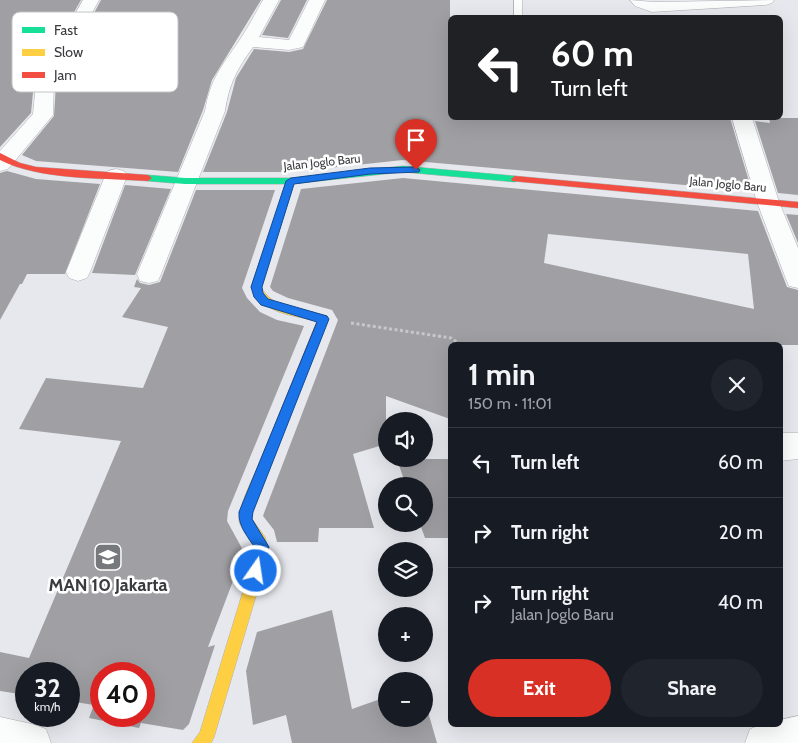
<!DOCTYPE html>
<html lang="en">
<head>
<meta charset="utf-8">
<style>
	body { margin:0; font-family:Cabin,sans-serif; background:#20242c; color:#f1f3f6; height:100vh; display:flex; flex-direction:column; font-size:19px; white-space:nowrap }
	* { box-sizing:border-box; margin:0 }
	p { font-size:16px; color:#9ea1a6 }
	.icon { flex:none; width:28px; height:28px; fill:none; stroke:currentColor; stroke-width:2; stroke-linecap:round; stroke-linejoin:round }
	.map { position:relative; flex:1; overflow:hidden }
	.drawer { position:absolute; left:448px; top:342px; width:335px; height:385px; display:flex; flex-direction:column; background:#171b24; border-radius:8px; box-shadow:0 5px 20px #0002 }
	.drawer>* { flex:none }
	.top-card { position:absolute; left:448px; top:15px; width:335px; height:105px; border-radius:8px; box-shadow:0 5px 20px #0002; background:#202124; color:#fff; overflow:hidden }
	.controls { position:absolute; left:378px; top:412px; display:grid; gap:10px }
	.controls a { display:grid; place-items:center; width:55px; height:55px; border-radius:50%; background:#171b24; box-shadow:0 5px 20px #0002; font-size:25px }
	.speed { position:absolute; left:15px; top:662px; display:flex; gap:10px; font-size:25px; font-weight:700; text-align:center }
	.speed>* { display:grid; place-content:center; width:65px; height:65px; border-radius:50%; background:#171b24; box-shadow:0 5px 20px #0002; line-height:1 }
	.speed small { font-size:12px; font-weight:400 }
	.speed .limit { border:8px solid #d22; background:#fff; color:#111 }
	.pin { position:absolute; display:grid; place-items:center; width:42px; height:42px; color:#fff; margin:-51px -21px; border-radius:50% 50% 50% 0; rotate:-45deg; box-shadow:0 0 5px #0007 }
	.pin .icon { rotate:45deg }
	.me { position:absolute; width:55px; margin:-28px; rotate:13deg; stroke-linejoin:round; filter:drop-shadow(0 0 4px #0008) }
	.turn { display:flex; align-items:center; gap:18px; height:105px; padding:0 20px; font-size:22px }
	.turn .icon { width:65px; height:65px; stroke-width:2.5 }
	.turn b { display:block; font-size:35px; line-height:42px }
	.round { display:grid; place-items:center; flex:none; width:52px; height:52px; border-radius:26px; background:#20242c }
	.summary { display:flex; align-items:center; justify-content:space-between; height:85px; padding:0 20px }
	h1 { font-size:30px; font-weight:700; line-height:38px }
	.action { display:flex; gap:10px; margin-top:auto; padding:10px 20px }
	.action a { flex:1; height:58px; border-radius:30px; background:#d93025; color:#fff; font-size:20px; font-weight:700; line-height:58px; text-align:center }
	.action a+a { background:#20242c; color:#f1f3f6 }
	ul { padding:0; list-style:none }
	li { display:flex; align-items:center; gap:15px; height:70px; padding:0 20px; border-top:1px solid #363941 }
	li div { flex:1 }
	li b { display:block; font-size:19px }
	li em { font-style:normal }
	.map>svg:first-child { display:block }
	.building { fill:#a0a0a4; fill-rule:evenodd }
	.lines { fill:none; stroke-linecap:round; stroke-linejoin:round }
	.lane-casing { stroke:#b0b1b5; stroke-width:1 }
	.street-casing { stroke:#b0b1b5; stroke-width:1 }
	.fast-casing { stroke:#b0b1b5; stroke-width:1 }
	.slow-casing { stroke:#b0b1b5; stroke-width:1 }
	.jam-casing { stroke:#b0b1b5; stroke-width:1 }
	.path { stroke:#c7c8ca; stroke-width:3; stroke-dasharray:3 2.5; stroke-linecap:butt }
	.lane { fill:#fbfcfc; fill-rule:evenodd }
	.street { fill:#fbfcfc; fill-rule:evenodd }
	.fast { fill:#16e098; fill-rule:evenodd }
	.slow { fill:#ffcf43; fill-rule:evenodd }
	.jam { fill:#f24e42; fill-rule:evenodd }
	.route { fill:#1a73e8; stroke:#114b97 }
	.labels { text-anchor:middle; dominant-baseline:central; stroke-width:5; stroke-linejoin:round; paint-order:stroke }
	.far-street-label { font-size:12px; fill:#3a3b3e; stroke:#fff }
	.near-poi-label { font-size:18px; font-weight:bold; fill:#3a3b3e; stroke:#fff }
	.key { fill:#fff; stroke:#c4c4c5; stroke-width:1 }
	.key-label { font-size:14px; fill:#3a3b3e }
</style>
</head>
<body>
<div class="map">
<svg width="798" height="743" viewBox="0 0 798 743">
	<rect width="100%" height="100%" fill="#e7e8ed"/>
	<g class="building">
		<polygon points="0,0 81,0 34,82 31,113 0,147"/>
		<polygon points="101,0 261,0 212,80 203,110 178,172 36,161 22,155 54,116 56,84"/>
		<polygon points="281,0 307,0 288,38 262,35"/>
		<polygon points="327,0 450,0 450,118 730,118 752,191 403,160 291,172 203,172 227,112 236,78 254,49 289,52 303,49"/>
		<polygon points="769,118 798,118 798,195 778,193 755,121 770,123"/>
		<polygon points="7,171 36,179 100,184 65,274 27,274 22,284 20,284 0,320 0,173"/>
		<path d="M403 178 758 211 787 287 798 290V345H450V419L386 396V444L353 454 374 528H319L318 542H277L274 530 263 516 264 513 338 320 332 310 288 298 273 291 270 287 301 189ZM548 234 748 254 754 309 544 263Z"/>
		<polygon points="125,185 171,189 135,275 92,273"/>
		<path d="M196 190H275L242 288 247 298 260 312 277 320 304 326 228 511 227 521 244 552 208 647 215 645 189 724 183 730 141 723 139 728 89 718 94 705 69 701V674H26V695L0 691V652L29 658 121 441 19 429 46 378 143 388 168 327 122 317 141 288 134 287 137 279 140 283 149 285 160 282ZM101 674H144V716H101Z"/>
		<polygon points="786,214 798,215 798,243"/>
		<polygon points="397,459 450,459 450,538 425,538 420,524 424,524 424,486 406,486"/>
		<polygon points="332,610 352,709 386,697 386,719 424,719 424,698 437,743 292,743 286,715 253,725 246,671 257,632"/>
	</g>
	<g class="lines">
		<g class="lane-casing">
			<rect id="lane" x="514" y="0" width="8" height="18"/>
		</g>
		<g class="street-casing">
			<g id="street">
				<polygon points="83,0 99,0 54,83 53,115 8,169 0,171 0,151 33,114 36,83"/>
				<path d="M263 0H279L259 37 289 40 309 0H325L303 47 289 50 253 47C237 69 229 84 225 111L161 274 158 281 149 283 140 281 137 274 205 111C211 77 221 68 239 41 248 28 255 14 263 0Z"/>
				<polygon points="630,0 654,2 774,0 772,3 766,5 652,12 635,6"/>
				<polygon points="732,118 752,118 779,202 798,248 798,288 789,286 786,279 757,202"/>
				<polygon points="116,169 124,171 127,176 90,272 87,278 78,281 69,278 66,272 105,176 108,171"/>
				<polygon points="780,433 798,433 798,459 780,461"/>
				<polygon points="798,716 798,743 745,743 750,729 761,725 780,725 780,720"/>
				<polygon points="0,717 32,724 46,729 51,743 0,743"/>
			</g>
		</g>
		<g class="fast-casing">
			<polygon id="fast" points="403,166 515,176 519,179 515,182 403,172 291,184 185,184 148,181 144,178 148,175 185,178 291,178"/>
		</g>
		<g class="slow-casing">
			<g id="slow">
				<path d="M291 178 295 181 261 287C272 308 296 307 316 313L317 316 316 319 312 320C286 314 264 313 251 287L287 181Z"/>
				<path d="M262 465 266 467 268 471 252 512V519L265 537 269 552 214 737 211 743H192L200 732 255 552C253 541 245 534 240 524 235 514 251 482 256 471L258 467Z"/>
			</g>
		</g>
		<g class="jam-casing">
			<g id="jam">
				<path d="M0 153 20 163 36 167 148 175 152 178 148 181C104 178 39 180 0 160Z"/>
				<polygon points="515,176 798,202 798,208 512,181 511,179"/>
				<polygon points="312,312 327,316 328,319 268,471 266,475 262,477 258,475 256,471 317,321 308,319 307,316"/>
			</g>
		</g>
		<polyline class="path" points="351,323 451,338 457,342 457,345"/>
		<use href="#lane" class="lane"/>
		<use href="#street" class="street"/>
		<use href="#fast" class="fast"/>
		<use href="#slow" class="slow"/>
		<use href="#jam" class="jam"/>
	</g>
	<path class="route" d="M416 167 420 170 419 172 370 174 294 184 262 287 263 293 268 299 327 316 329 319 253 512 252 519 269 547 261 576 256 578 251 576 249 571 255 548C248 537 238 526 239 512L317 322 261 305 254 297 251 287 286 181 291 178 370 168Z"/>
	<defs>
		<g id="school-square" transform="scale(1.4375)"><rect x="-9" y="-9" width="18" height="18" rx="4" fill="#77787b" stroke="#fff"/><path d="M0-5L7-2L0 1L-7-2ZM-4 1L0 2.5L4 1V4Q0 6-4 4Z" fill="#fff"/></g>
	</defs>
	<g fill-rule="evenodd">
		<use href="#school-square" x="108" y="557"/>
	</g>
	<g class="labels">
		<g class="far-street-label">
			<text transform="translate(322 162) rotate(-6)">Jalan Joglo Baru</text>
			<text transform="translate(728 184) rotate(5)">Jalan Joglo Baru</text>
		</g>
		<g class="near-poi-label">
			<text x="108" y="585">MAN 10 Jakarta</text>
		</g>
	</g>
	<rect x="12" y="12" width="166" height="80" rx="8" class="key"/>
	<rect x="22" y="27" width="23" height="6" fill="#16e098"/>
	<rect x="22" y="49" width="23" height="7" fill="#ffcf43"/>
	<rect x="22" y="72" width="23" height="6" fill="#f24e42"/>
	<g class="key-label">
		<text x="54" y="35">Fast</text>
		<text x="54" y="57">Slow</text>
		<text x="54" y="80">Jam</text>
	</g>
</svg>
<div class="controls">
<a><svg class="icon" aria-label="sound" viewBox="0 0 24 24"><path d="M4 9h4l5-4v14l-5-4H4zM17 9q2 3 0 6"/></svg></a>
<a><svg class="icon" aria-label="search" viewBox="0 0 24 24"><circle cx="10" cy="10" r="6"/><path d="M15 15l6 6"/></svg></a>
<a><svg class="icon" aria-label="layers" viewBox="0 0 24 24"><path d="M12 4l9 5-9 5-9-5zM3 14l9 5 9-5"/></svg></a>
<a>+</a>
<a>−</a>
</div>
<div class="speed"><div>32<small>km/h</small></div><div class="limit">40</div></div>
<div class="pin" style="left:416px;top:170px;background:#d93025"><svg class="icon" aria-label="arrive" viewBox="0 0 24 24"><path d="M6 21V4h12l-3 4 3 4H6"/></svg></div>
<svg class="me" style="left:256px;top:571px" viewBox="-20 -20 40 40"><circle r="17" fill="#1a73e8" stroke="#fff" stroke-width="3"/><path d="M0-11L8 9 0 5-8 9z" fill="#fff"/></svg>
<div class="top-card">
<div class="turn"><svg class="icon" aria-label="left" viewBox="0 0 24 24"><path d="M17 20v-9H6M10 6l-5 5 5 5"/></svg><div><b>60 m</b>Turn left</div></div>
</div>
<section class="drawer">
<div class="summary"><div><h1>1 min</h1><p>150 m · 11:01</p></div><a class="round"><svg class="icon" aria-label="close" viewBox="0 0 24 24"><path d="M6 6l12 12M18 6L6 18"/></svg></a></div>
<ul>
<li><svg class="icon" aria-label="left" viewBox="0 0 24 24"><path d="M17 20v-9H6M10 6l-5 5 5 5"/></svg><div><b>Turn left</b></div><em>60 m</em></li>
<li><svg class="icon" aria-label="right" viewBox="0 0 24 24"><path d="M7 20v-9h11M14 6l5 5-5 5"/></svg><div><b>Turn right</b></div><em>20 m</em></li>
<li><svg class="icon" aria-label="right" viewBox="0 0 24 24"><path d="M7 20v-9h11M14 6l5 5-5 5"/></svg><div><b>Turn right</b><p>Jalan Joglo Baru</p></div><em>40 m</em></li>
</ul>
<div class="action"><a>Exit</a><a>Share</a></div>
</section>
</div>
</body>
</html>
